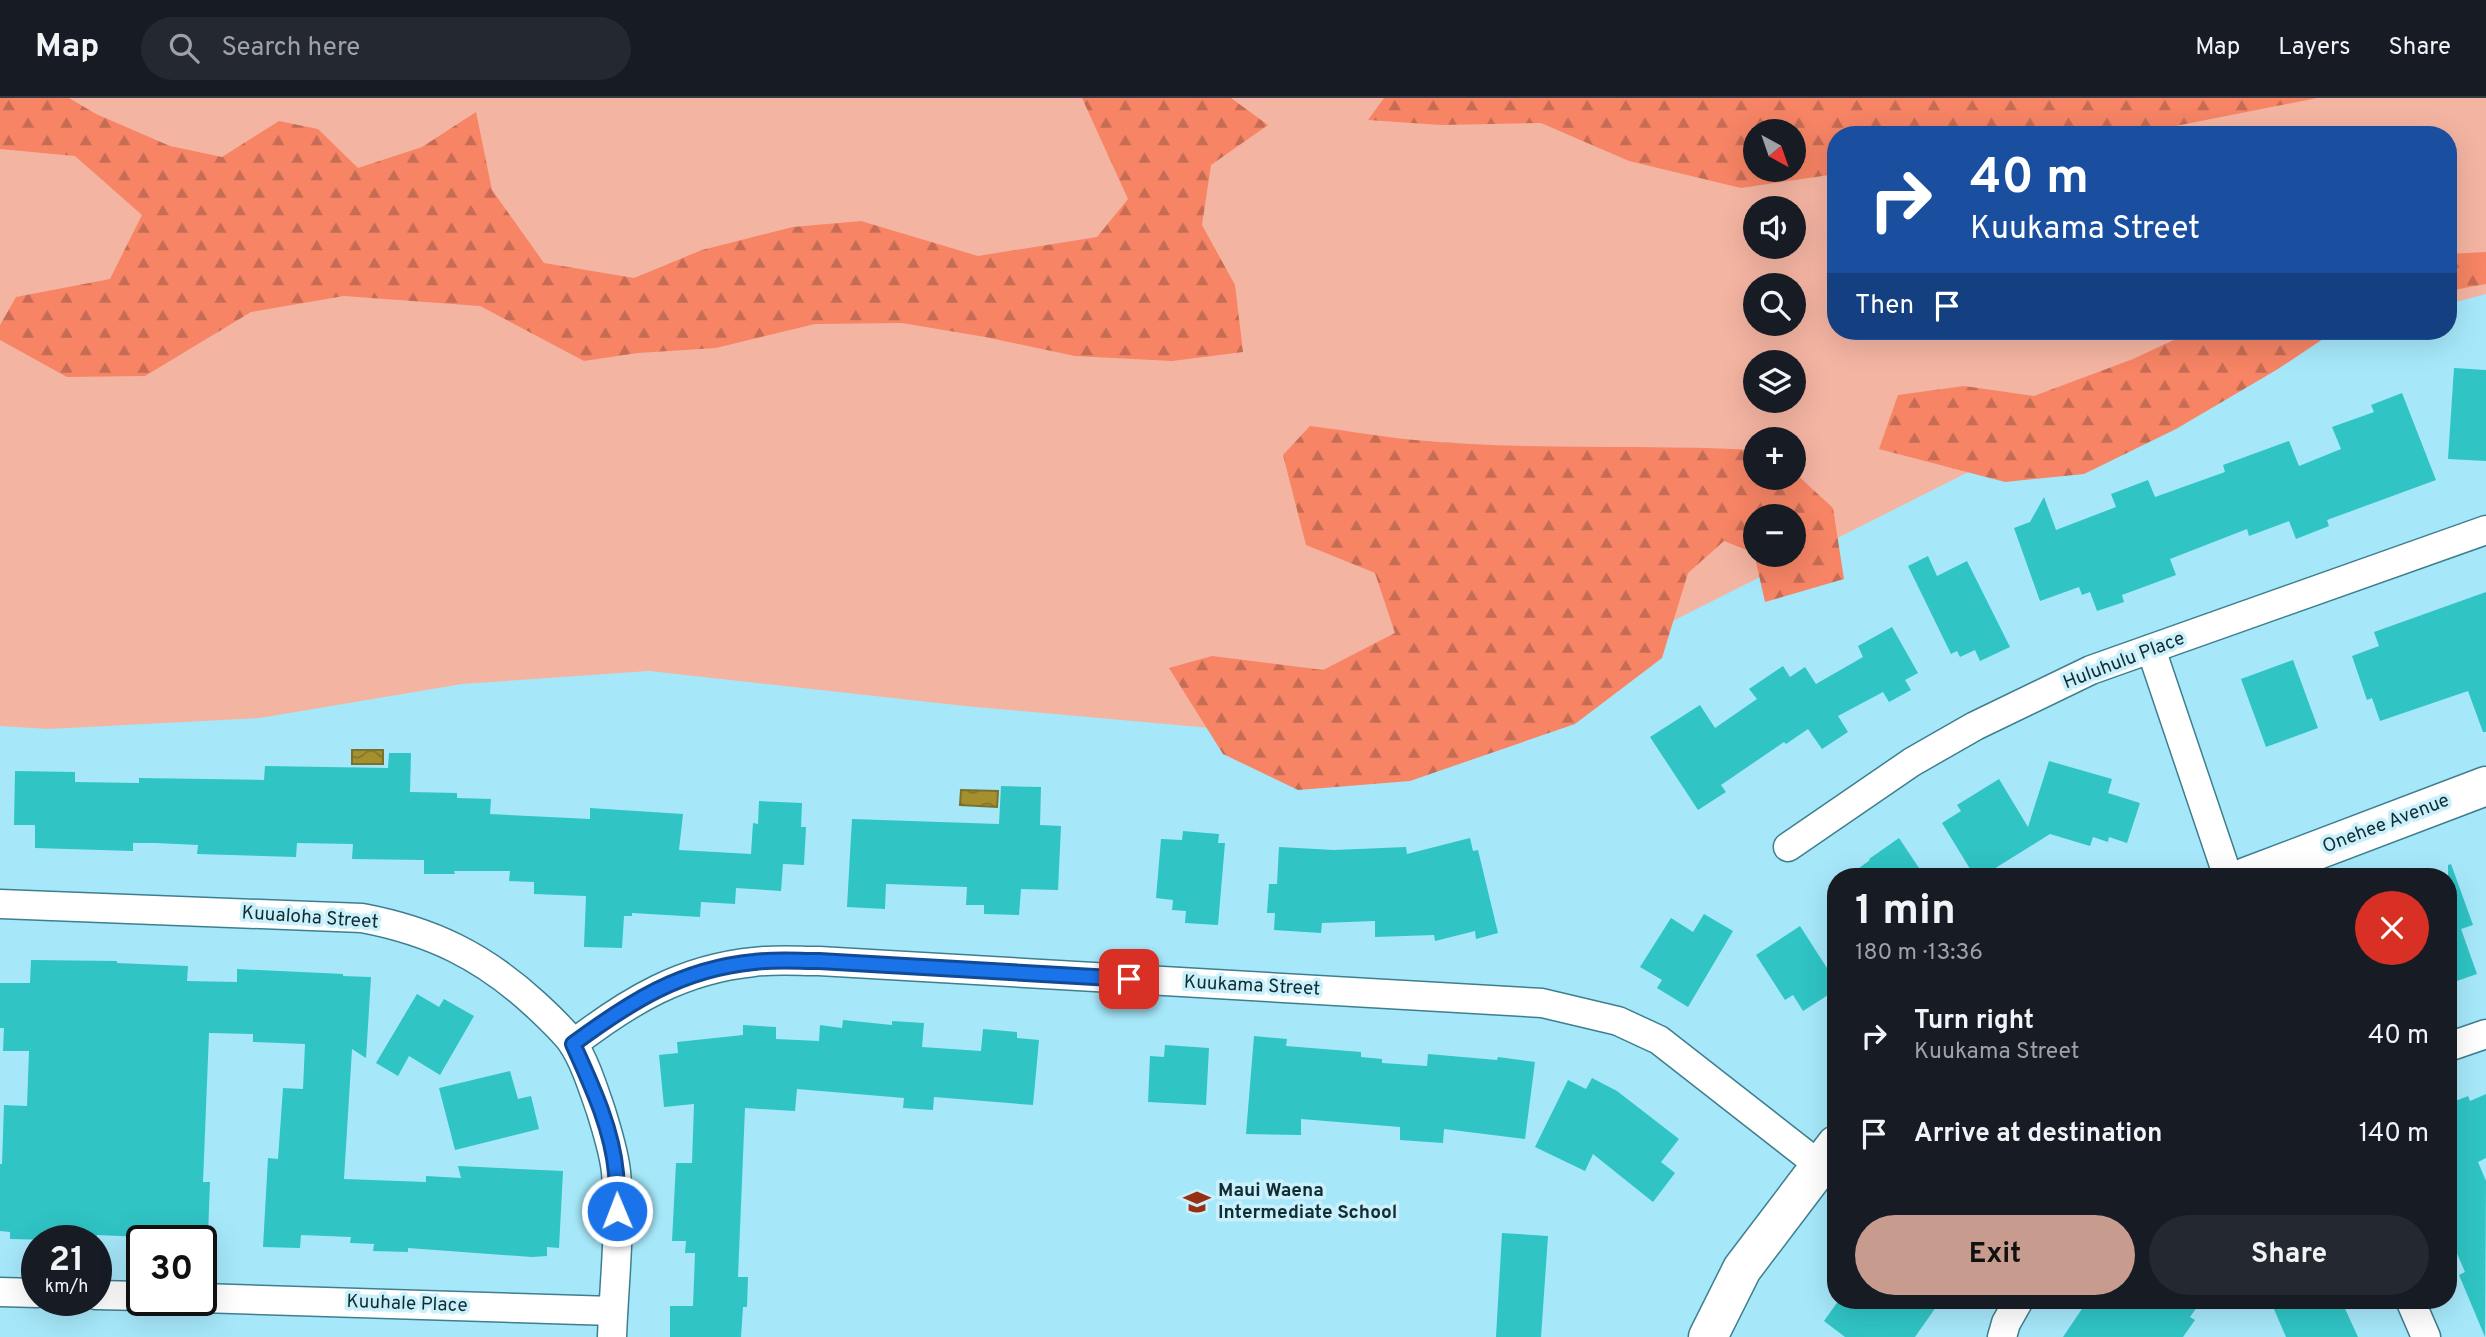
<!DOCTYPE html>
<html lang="en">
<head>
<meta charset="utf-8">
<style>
	body { margin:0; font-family:Overpass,sans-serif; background:#242831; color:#f1f3f6; height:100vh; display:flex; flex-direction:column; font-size:26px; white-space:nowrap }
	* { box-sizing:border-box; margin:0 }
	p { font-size:23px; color:#9ea1a6 }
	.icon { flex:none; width:38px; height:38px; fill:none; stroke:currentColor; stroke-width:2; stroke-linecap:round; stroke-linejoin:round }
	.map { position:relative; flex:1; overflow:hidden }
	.sheet { position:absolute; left:1827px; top:770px; width:630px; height:441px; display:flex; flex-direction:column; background:#171b24; border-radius:28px; box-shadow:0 7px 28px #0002 }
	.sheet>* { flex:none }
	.banner { position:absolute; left:1827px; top:28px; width:630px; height:214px; border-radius:28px; box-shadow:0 7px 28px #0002; background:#1a4fa0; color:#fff; overflow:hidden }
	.needle { width:46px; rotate:140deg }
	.controls { position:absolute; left:1743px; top:21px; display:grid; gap:14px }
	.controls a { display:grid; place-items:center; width:63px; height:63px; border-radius:50%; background:#171b24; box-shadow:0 7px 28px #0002; font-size:35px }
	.speed { position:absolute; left:21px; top:1127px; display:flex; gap:14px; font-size:35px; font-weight:700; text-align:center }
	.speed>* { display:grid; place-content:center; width:91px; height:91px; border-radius:50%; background:#171b24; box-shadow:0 7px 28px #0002; line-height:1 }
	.speed small { font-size:18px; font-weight:400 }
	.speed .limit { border:4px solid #111; border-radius:10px; background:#fff; color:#111 }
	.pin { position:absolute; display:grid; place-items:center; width:60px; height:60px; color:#fff; margin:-30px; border-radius:14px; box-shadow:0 4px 10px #0006 }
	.me { position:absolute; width:77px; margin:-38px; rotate:359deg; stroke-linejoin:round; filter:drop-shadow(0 0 5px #0008) }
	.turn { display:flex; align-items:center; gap:24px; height:147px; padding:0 28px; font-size:32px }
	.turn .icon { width:91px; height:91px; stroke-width:2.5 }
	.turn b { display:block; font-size:49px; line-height:60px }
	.then { display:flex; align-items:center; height:66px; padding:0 28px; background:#0003; gap:14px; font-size:26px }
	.round { display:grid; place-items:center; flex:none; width:74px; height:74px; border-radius:37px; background:#242831 }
	.head { display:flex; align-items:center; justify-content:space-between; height:119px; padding:0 28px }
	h1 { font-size:42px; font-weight:700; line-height:52px }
	.primary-button { display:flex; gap:14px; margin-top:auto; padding:14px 28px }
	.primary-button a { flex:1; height:80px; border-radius:42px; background:#c89b8f; color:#111; font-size:28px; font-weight:700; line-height:80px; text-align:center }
	.primary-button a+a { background:#242831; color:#f1f3f6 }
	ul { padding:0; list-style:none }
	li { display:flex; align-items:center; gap:21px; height:98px; padding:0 28px }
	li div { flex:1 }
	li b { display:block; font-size:26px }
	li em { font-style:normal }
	header { display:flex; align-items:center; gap:42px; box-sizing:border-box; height:98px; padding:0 35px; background:#171b24; border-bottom:2px solid #363941 }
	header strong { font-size:33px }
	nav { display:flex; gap:38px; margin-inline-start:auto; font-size:24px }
	.search { width:490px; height:63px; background:#242831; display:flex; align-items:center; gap:18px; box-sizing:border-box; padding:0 24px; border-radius:38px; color:#9ea1a6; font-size:26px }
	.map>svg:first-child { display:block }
	.green { fill:#f4b4a2; fill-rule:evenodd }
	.forest { fill:url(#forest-firs); fill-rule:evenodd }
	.water { fill:url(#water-waves); stroke:#79722f; stroke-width:2 }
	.building { fill:#30c4c5 }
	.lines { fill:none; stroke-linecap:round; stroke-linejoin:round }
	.street-casing { stroke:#3e7f8f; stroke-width:31 }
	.secondary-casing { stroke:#3e7f8f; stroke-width:41 }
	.street { stroke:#fff; stroke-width:28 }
	.secondary { stroke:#fff; stroke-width:38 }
	.route-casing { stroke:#114b97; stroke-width:18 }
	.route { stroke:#1a73e8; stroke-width:12 }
	.labels { text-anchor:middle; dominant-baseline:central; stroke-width:7; stroke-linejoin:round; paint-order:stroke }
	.street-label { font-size:19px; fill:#112d33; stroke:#caf1fb }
	.poi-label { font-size:19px; font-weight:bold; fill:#112d33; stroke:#caf1fb; text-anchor:start }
</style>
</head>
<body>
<header>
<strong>Map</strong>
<div class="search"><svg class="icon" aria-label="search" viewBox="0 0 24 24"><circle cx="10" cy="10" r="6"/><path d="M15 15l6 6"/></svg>Search here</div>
<nav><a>Map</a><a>Layers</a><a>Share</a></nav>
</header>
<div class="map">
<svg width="2486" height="1239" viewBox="0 0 2486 1239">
	<defs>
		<pattern id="forest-firs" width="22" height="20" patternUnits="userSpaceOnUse" patternTransform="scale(1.75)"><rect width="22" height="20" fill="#f68465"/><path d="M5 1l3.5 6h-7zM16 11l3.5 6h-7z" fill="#c66c54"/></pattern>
		<pattern id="water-waves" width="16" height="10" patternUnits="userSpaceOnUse" patternTransform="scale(1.75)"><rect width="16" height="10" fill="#a6902d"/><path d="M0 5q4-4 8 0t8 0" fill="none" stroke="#867627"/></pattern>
	</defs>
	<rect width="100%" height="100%" fill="#a6e8fa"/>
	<path class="green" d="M0 0H2486V196L2448 206V37H1836V233H2351L2270 255 2028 344 1603 558 1255 634 965 608 649 573 462 586 260 620 49 631 0 628ZM1755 33H1794V72H1755ZM1755 110H1794V149H1755ZM1755 187H1794V226H1755ZM1755 264H1794V303H1755ZM1755 341H1794V380H1755ZM1755 418H1794V457H1755Z"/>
	<g class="forest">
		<polygon points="0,0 69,0 96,16 170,48 222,59 279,23 318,31 358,70 422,49 476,14 492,92 544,165 634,180 702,152 793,129 861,123 978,158 1097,139 1128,101 1082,0 1231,0 1268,27 1211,67 1202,127 1235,187 1243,254 1172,263 1075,258 985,239 902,225 815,226 716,250 638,255 584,263 480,208 344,198 251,214 145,278 67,279 0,242 0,227 16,199 110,181 142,117 75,58 0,51"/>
		<path d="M1384 0H2317L2130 37H1836V76L1741 90 1629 63 1541 25 1441 27 1368 22ZM1755 33H1794V72H1755Z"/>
		<polygon points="2486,154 2486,186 2448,193 2448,156"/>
		<polygon points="2193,233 2335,233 2278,271 2176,331 2084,376 2005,384 1879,351 1898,297 1964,288 2034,298 2133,261"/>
		<path d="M1310 328C1345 332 1380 339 1415 342 1528 353 1642 346 1755 352V380H1794V374L1833 410 1844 481 1765 504 1754 455 1724 443 1688 475 1662 560 1575 626 1410 683 1298 692 1223 656 1169 570 1212 558 1323 572 1395 535 1375 475 1306 447 1283 357ZM1755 418H1794V457H1755Z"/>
	</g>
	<g class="water">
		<rect x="352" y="652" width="31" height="14"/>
		<polygon points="961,692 998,693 997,709 960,707"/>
	</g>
	<g class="building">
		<polygon points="2454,270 2486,272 2486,363 2448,361"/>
		<polygon points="2402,295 2436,382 2327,422 2329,428 2296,441 2289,423 2249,438 2247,431 2170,461 2176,477 2122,497 2124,504 2097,513 2090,494 2082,497 2079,489 2040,503 2014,430 2030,424 2044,399 2056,432 2116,409 2111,396 2148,382 2155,399 2225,374 2223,367 2289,343 2299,368 2341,351 2332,329 2374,314 2371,307"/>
		<polygon points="1928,458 1937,478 1967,463 2010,549 1980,563 1975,552 1960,559 1957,553 1951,556 1908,468"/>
		<polygon points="2486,494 2486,634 2483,634 2468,593 2380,623 2372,600 2367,602 2352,558 2379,548 2374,534"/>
		<polygon points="1892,529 1918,575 1905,582 1911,592 1889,604 1883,594 1838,618 1848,634 1822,651 1808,631 1786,646 1784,644 1721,687 1726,694 1698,712 1650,639 1700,607 1715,630 1757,601 1749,591 1783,568 1790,579 1805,569 1816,586 1863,559 1858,548"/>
		<polygon points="2293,562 2318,630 2266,649 2241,581"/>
		<polygon points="389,655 411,655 410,694 457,695 457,700 491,701 490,716 590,721 590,710 683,716 679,752 751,756 753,725 758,726 759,703 802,705 801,729 806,729 804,767 783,766 781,793 736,790 735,806 701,804 700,819 632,815 632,818 624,818 622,850 584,849 586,798 534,796 534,784 509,783 510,773 454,773 455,776 424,776 424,762 352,761 353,746 297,745 296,759 197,756 198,747 156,745 133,745 133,753 35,750 35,727 14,727 15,673 75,674 75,684 139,685 139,680 264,682 265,668 388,670"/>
		<polygon points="2049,663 2112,681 2108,695 2140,705 2127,745 2109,739 2108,744 2093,739 2090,748 2050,736 1981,779 1975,779 1942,725 1961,713 1957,707 1999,681 2028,729"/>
		<polygon points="1001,688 1041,689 1040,727 1061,728 1058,792 1021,791 1019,817 984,816 984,807 966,807 967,789 886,786 885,811 847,809 852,721 999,726"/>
		<polygon points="1183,733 1219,736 1218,745 1225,745 1218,827 1185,825 1186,813 1172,812 1173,802 1156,800 1161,741 1182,742"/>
		<polygon points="1470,740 1473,753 1478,752 1498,835 1476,841 1475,833 1435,843 1434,837 1375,839 1375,823 1322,825 1321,835 1274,832 1275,815 1267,815 1269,786 1277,786 1279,749 1334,752 1406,749 1407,756"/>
		<polygon points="1899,740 1925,779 1847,779 1870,762 1869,761"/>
		<polygon points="2451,766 2473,827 2461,831 2477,876 2448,886 2448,767"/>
		<polygon points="1704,816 1733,833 1688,909 1657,890 1662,882 1640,869 1671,820 1693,834"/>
		<polygon points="1800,828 1836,884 1836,892 1803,913 1793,897 1785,902 1756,857"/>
		<polygon points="31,862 117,863 117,865 188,868 187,883 237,884 237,871 343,876 343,878 371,879 366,960 352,951 344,1081 426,1084 426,1078 461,1080 458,1068 563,1073 559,1150 547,1149 547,1158 532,1159 408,1150 408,1154 373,1153 374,1146 350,1145 351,1139 301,1137 300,1150 263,1149 268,1060 278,1061 283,990 303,991 305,946 253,944 253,936 209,935 203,1084 210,1084 208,1137 176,1136 176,1143 142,1143 142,1139 97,1137 96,1143 10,1141 10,1134 0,1133 0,1066 2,1066 4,1007 27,1008 29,953 3,953 4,930 0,930 0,885 30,885"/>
		<polygon points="417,896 439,909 444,901 474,918 440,977 409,958 398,978 376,965"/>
		<polygon points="843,922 892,927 892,923 924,925 922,949 981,953 983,931 1017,934 1017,940 1039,942 1033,1007 934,999 933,1012 903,1010 904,1000 797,991 795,1013 745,1010 738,1179 748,1179 747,1209 743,1209 741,1239 670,1239 670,1208 693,1208 695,1155 685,1155 686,1143 672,1143 676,1065 692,1065 694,1006 664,1009 659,957 678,955 677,944 743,937 743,927 776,929 776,941 819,943 820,927 842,930"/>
		<polygon points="1254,938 1287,941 1286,948 1361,954 1361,959 1382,961 1382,965 1427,968 1428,956 1497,962 1498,959 1535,964 1525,1041 1444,1031 1443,1045 1400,1042 1400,1029 1301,1021 1301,1037 1246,1036"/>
		<polygon points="1165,947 1209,950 1206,1007 1148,1004 1150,958 1164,959"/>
		<polygon points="510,973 518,1001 531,998 539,1031 455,1052 439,990"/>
		<polygon points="1592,980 1617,993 1679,1041 1661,1064 1675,1075 1653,1104 1593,1056 1585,1073 1535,1049 1568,982 1586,991"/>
		<polygon points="2486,996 2486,1060 2478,1064 2486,1083 2485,1239 2459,1177 2465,1174 2448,1135 2448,1006 2468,998 2470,1003"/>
		<polygon points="1502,1135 1548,1138 1541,1239 1496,1239"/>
		<polygon points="1839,1202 1941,1202 1915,1239 1845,1239 1824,1223"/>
		<polygon points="2088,1202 2202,1202 2190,1219 2195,1222 2183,1239 2063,1239"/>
		<polygon points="2270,1202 2341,1202 2358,1239 2286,1239"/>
	</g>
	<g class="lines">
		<g class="street-casing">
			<g id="street">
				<polyline points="2151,551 2228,779"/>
				<polyline points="1788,749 1912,664 1975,628 2091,572 2486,432"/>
				<path d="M0 806 362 820C431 833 483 858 535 906 548 918 561 930 572 944 585 964 593 990 601 1013 607 1033 614 1054 616 1074 621 1129 614 1185 612 1239"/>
				<path d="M573 946C629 903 682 871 754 864 775 861 798 863 819 863L1542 905 1618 923 1659 942 1819 1067"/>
				<polyline points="2448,949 2486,936"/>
				<polyline points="0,1194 37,1195"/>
				<polyline points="96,1197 142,1198"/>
				<polyline points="201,1200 613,1213"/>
				<polyline points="2410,1202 2426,1239"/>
				<polyline points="2002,1239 2006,1225 2019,1202"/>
			</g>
		</g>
		<g class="secondary-casing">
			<g id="secondary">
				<polyline points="2246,779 2486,688"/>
				<polyline points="1708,1239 1742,1171 1836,1047"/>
			</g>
		</g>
		<use href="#street" class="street"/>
		<use href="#secondary" class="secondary"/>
	</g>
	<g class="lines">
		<g class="route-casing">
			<path id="route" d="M617 1113C617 1100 617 1087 616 1075 612 1030 591 986 573 946 630 904 681 871 754 864 775 861 798 863 819 863L1129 881"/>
		</g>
		<use href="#route" class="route"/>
	</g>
	<defs>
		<g id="school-bare" transform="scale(2.1)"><path d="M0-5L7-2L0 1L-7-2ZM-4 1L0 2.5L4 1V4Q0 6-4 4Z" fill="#973012" stroke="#caf1fb" stroke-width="2.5" paint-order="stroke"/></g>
	</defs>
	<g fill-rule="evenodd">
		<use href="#school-bare" x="1197" y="1104"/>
	</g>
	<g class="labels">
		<g class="street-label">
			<text transform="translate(2124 563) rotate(-21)">Huluhulu Place</text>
			<text transform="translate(2386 726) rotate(-21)">Onehee Avenue</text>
			<text transform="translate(310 820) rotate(4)">Kuualoha Street</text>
			<text transform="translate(1252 888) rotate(3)">Kuukama Street</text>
			<text transform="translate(407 1206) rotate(2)">Kuuhale Place</text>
		</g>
		<g class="poi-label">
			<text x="1218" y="1093">Maui Waena<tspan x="1218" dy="22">Intermediate School</tspan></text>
		</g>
	</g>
</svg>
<div class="controls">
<a><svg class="needle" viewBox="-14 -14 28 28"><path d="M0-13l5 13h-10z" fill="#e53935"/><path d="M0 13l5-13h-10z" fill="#9ea1a6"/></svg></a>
<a><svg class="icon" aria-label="sound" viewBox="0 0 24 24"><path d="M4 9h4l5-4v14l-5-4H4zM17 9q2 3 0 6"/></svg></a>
<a><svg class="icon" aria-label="search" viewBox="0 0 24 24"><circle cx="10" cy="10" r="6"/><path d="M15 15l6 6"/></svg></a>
<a><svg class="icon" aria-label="layers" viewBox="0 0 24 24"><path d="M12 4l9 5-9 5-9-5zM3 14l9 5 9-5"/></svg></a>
<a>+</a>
<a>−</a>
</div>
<div class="speed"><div>21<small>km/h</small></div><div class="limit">30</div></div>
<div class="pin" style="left:1129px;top:881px;background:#d93025"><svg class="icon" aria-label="arrive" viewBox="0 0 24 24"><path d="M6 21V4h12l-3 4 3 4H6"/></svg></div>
<svg class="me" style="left:617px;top:1113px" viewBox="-20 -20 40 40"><circle r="17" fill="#1a73e8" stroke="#fff" stroke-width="3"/><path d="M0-11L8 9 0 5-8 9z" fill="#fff"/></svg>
<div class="banner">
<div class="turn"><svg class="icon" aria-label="right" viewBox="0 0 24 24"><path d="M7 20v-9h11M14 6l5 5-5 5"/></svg><div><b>40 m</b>Kuukama Street</div></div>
<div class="then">Then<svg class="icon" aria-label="arrive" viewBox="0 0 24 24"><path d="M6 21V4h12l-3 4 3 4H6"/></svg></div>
</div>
<section class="sheet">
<div class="head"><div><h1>1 min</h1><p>180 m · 13:36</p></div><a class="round" style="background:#d93025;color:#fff"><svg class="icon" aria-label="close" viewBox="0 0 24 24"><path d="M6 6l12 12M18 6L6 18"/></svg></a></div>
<ul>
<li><svg class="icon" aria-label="right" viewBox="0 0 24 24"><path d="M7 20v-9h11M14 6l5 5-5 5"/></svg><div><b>Turn right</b><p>Kuukama Street</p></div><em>40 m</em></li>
<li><svg class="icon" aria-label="arrive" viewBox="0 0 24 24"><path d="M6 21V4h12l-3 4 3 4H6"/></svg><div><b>Arrive at destination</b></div><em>140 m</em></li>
</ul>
<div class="primary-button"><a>Exit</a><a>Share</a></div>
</section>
</div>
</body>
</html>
